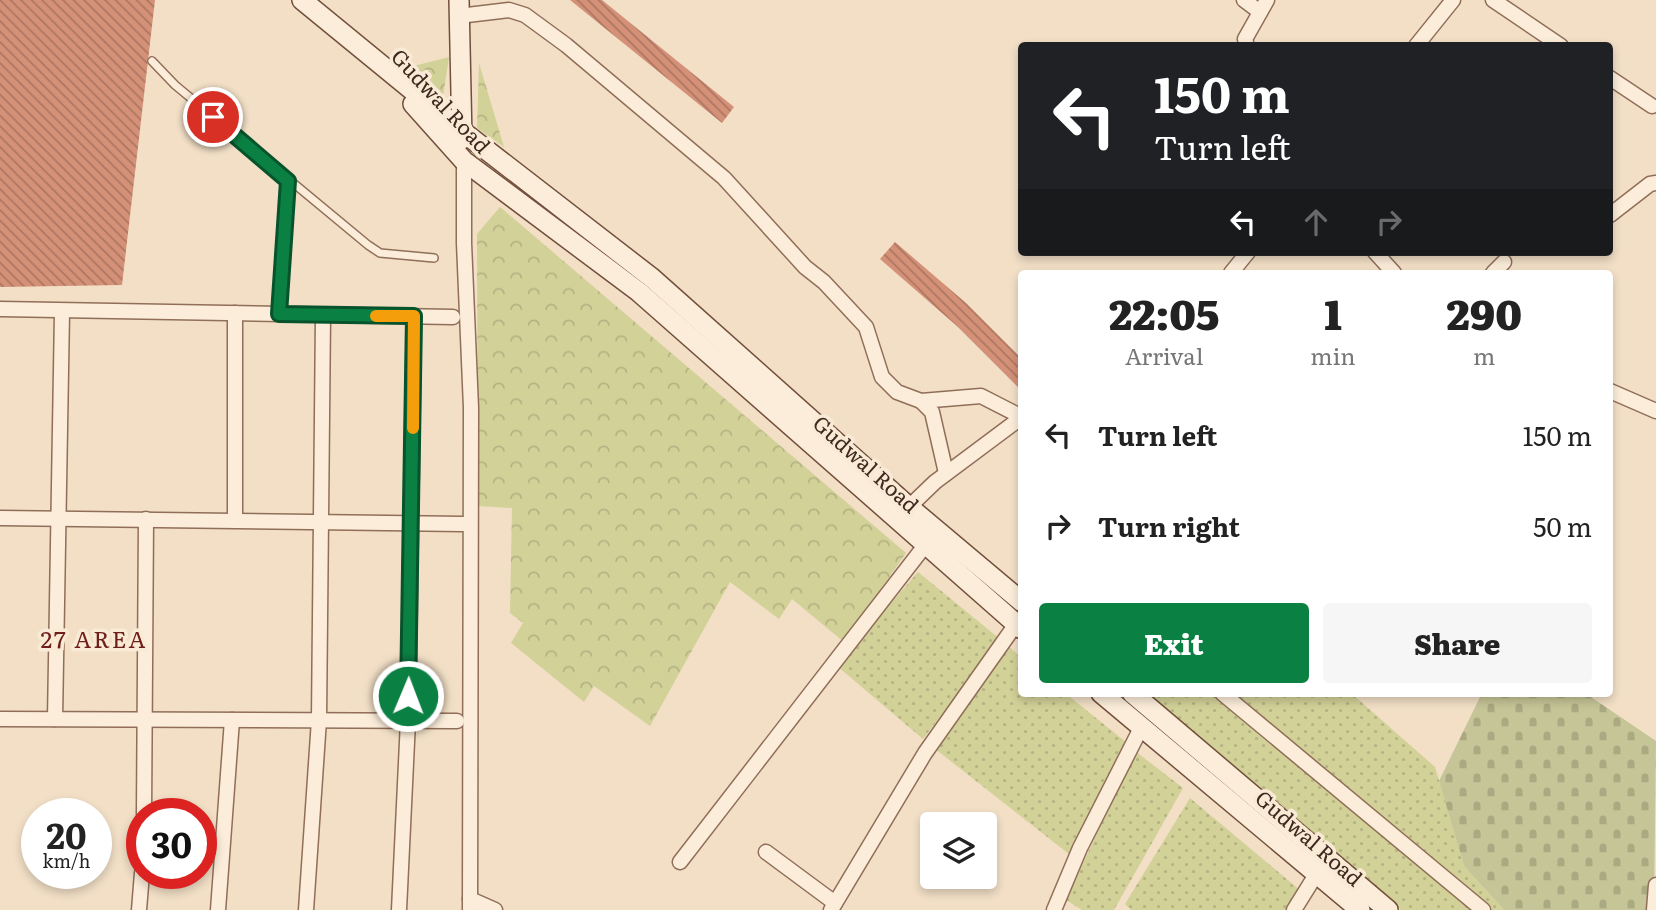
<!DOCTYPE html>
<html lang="en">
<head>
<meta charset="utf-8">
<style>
	body { margin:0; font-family:Literata,serif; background:#f6f6f6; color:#222; height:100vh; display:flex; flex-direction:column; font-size:26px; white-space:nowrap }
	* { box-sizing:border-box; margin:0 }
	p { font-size:23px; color:#767676 }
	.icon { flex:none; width:38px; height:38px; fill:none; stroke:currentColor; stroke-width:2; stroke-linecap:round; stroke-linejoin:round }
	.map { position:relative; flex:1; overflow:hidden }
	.drawer { position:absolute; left:1018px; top:270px; width:595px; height:427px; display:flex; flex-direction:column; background:#fff; border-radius:7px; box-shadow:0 4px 10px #0003 }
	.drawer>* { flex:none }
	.hud { position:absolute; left:1018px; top:42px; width:595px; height:214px; border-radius:7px; box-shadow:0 4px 10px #0003; background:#202124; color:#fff; overflow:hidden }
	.controls { position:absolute; left:920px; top:812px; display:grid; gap:14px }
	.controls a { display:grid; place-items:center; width:77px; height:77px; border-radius:7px; background:#fff; box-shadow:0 4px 10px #0003; font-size:35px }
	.speed { position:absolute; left:21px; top:798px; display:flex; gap:14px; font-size:35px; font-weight:700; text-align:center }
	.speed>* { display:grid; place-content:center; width:91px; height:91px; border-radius:50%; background:#fff; box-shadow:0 4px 10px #0003; line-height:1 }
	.speed small { font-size:18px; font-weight:400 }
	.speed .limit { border:10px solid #d22; background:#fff; color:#111 }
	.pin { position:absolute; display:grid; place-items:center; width:60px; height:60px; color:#fff; margin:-30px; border:4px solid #fff; border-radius:50%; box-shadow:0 2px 7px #0007 }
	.me { position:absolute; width:77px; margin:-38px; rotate:1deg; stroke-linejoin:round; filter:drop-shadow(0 0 5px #0008) }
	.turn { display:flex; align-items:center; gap:24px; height:147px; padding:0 21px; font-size:32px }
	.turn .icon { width:91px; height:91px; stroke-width:2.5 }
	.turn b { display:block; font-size:49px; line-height:60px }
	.lanes { display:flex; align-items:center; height:66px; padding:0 21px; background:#0003; justify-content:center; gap:35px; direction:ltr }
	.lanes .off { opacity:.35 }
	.eta { display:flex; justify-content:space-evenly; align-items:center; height:119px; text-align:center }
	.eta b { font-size:42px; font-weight:800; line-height:49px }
	.action { display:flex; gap:14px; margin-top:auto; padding:14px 21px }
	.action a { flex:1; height:80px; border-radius:7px; background:#0b8043; color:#fff; font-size:28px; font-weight:800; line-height:80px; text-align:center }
	.action a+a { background:#f6f6f6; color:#222 }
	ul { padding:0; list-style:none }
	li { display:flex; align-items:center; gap:21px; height:91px; padding:0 21px }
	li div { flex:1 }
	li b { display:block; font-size:26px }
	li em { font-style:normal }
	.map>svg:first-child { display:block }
	.grass { fill:url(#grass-dots) }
	.cemetery { fill:url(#cemetery-stones) }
	.park { fill:url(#park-crowns) }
	.building { fill:url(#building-back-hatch) }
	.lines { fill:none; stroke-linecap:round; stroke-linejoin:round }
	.service-casing { stroke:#906e59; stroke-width:10 }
	.minor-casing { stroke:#906e59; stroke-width:17 }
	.secondary-casing { stroke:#724f3c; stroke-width:22 }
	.service { stroke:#fcedda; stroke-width:7 }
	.minor { stroke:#fcedda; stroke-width:14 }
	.secondary { stroke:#fcedda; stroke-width:19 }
	.route-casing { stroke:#07532c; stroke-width:18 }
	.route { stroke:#0b8043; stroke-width:12 }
	.slow { stroke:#f59e0b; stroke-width:12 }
	.labels { text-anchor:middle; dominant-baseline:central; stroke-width:7; stroke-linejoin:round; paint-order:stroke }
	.street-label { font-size:21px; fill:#3f291e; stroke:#f9ead6 }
	.neighbourhood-label { font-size:23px; letter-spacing:2px; fill:#6f1f19; stroke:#f9ead6 }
</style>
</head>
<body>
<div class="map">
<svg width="1656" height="910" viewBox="0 0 1656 910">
	<defs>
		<pattern id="grass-dots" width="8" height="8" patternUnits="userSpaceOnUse" patternTransform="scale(1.75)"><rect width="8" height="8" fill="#d2d198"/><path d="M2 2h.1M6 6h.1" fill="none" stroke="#b5b383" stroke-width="1.8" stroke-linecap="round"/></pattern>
		<pattern id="cemetery-stones" width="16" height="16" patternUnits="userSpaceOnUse" patternTransform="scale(1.75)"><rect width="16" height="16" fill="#c6c597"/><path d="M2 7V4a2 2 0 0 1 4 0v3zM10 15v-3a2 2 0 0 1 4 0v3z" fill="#aba982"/></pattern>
		<pattern id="park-crowns" width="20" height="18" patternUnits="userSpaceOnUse" patternTransform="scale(1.75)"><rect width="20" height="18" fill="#d2d198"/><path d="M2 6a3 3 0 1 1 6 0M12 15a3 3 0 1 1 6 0" fill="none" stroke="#b5b383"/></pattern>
		<pattern id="building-back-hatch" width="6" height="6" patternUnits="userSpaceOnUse" patternTransform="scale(1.75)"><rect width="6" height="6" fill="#d49178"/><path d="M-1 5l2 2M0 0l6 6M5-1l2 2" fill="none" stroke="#ad7662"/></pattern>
	</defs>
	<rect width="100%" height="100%" fill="#f2dfc6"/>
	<g class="grass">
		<polygon points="918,572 1000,639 923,739 837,666"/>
		<polygon points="1008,646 1022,658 1022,693 1065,693 1127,743 1069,854 934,748"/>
		<polygon points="1145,693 1351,693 1435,767 1464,866 1504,910 1401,910"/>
		<polygon points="1135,751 1183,788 1114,910 1082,910 1066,900"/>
		<polygon points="1190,798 1301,891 1289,910 1131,910 1125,904"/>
	</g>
	<polygon class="cemetery" points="1482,693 1585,693 1656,741 1654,910 1504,910 1464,866 1439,781"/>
	<g class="park">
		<polygon points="449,57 443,97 410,67"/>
		<polygon points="479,63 504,147 477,128"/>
		<polygon points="500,207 906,553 844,642 792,599 779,619 730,582 650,726 594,686 584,702 511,643 523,623 510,613 512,508 478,506 477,234"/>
	</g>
	<g class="building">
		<polygon points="0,0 155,0 122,285 0,287"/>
		<polygon points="570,0 602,0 734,107 722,123"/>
		<polygon points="895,242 966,303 1022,359 1022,391 958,327 880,259"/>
	</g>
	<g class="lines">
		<g class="service-casing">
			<g id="service">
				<polyline points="152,61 175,85 368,245 380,253 434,258"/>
				<polyline points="279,314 288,181"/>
			</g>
		</g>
		<g class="minor-casing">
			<g id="minor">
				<polyline points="1244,0 1260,12"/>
				<polyline points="1493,0 1561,46"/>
				<polyline points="459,16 509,10 525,15 566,45 724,178 805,267 824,282 866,327 882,377 897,392 921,401 981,396 1022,417"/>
				<polyline points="1247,46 1245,39 1267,0"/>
				<polyline points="1416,46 1453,0"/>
				<polyline points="1610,78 1652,106"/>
				<polyline points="464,161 464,243 471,408 470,910"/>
				<polyline points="1610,215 1650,184 1656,183"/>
				<polyline points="1375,252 1394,273"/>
				<polyline points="1231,273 1248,252"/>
				<polyline points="1493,273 1504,262"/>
				<polyline points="0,309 453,317"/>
				<polyline points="235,313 235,520"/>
				<polyline points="1610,391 1656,411"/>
				<polyline points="921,401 932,412 946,473"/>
				<polyline points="909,507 935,482 1022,417"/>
				<polyline points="0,518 463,524"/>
				<polyline points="1222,693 1483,910"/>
				<polyline points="0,719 457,721"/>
				<polyline points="55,719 62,312"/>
				<polyline points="144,814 146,519"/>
				<polyline points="766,852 835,903"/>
				<polyline points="680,862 930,539"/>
				<polyline points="470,899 495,910"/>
				<polyline points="139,910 142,873"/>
				<polyline points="218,910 232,720"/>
				<polyline points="306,910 319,720 323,315"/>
				<polyline points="399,910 408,721 414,316"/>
				<polyline points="831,910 925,753 1016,624"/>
				<polyline points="1054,910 1080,848 1142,726"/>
				<polyline points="1294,910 1317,873"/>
				<polyline points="1654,910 1656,885"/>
			</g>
		</g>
		<g class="secondary-casing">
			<g id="secondary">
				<polyline points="302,0 462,131 652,278 909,507 1022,602"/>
				<polyline points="459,0 462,139"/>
				<polyline points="413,104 464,161 639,292 1022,629"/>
				<polyline points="1101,693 1360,910"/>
				<polyline points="1132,693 1388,910"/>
			</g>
		</g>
		<use href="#service" class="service"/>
		<use href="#minor" class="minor"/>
		<use href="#secondary" class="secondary"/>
	</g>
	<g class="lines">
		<g class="route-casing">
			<polyline id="route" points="213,117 288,181 279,314 414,316 408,696"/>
		</g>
		<use href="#route" class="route"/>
		<polyline class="slow" points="376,316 414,316 413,428"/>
	</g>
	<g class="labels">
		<g class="street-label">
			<text transform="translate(442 100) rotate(47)">Gudwal Road</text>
			<text transform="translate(867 463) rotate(42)">Gudwal Road</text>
			<text transform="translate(1310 837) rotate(41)">Gudwal Road</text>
		</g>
		<g class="neighbourhood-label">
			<text x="94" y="638">27 AREA</text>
		</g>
	</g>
</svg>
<div class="controls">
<a><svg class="icon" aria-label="layers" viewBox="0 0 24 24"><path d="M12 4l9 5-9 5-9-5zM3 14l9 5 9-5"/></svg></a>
</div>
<div class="speed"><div>20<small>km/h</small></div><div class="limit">30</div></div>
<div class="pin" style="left:213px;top:117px;background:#d93025"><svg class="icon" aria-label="arrive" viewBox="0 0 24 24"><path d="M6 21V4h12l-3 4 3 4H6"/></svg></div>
<svg class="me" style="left:408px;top:696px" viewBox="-20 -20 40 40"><circle r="17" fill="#0b8043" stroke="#fff" stroke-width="3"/><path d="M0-11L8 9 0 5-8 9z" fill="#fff"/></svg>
<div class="hud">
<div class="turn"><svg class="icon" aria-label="left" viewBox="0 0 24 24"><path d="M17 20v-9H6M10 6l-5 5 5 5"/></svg><div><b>150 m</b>Turn left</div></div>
<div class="lanes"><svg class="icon" aria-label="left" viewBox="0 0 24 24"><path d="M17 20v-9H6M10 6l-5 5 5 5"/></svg><svg class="icon off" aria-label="ahead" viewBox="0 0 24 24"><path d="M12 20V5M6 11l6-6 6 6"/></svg><svg class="icon off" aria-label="right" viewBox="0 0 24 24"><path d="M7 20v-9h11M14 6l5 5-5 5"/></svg></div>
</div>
<section class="drawer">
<div class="eta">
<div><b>22:05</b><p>Arrival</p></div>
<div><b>1</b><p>min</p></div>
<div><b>290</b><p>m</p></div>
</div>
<ul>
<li><svg class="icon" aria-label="left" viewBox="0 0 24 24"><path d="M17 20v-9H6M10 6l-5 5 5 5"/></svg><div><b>Turn left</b></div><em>150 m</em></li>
<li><svg class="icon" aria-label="right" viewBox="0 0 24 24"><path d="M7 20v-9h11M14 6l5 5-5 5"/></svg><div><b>Turn right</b></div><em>50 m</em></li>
</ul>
<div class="action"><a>Exit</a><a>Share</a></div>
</section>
</div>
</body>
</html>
